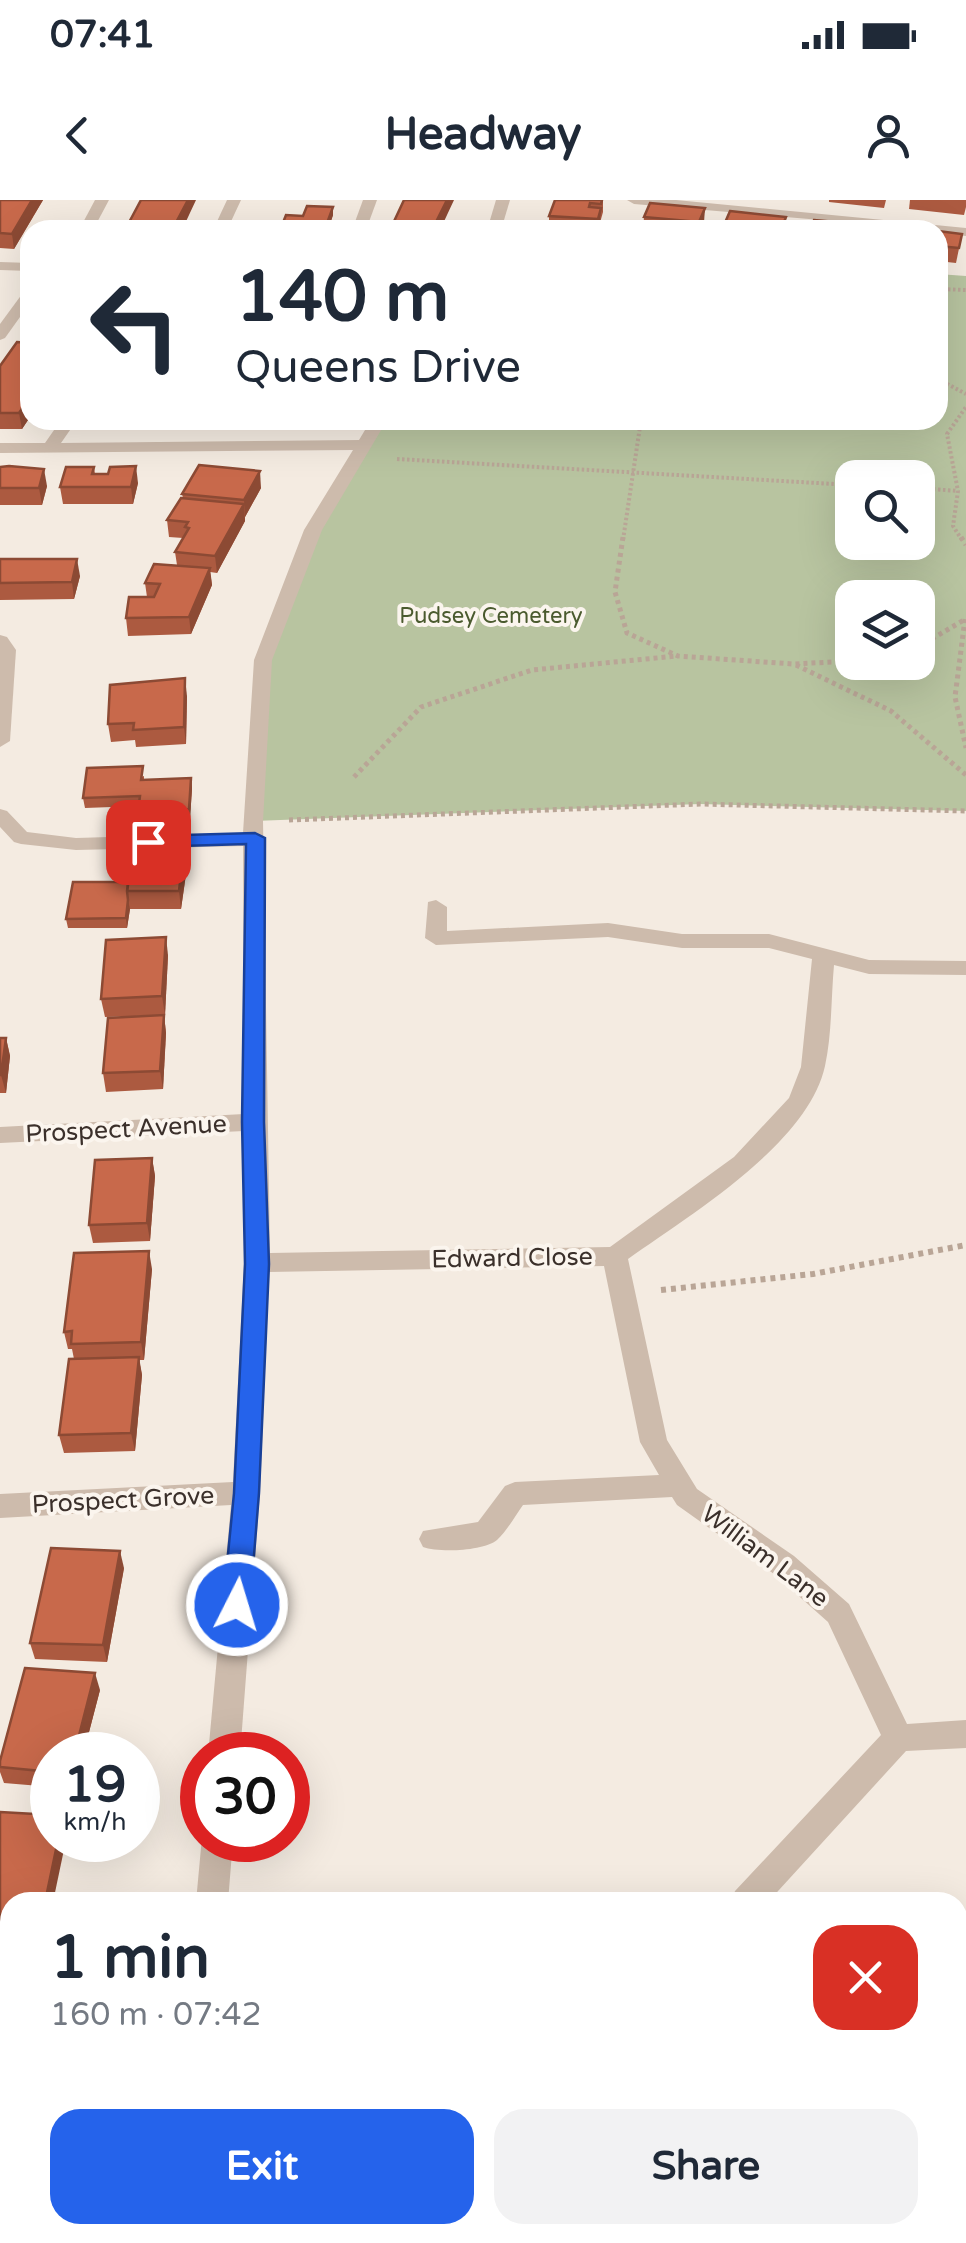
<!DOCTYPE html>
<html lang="en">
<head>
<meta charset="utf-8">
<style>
	body { margin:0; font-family:"Varela Round",sans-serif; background:#f2f2f3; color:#1f2937; height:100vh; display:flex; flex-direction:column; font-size:38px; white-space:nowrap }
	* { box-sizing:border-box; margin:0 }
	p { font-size:32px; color:#747a83 }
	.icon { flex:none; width:55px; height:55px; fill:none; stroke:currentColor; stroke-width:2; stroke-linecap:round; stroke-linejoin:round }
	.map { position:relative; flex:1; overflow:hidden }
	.drawer { position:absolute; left:0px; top:1692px; width:968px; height:352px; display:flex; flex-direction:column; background:#fff; border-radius:30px 30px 0 0; box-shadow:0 10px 40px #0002 }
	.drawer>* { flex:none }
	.hud { position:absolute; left:20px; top:20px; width:928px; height:210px; border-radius:30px; box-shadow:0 10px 40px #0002; background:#fff; color:#1f2937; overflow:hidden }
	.tools { position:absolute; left:835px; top:260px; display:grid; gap:20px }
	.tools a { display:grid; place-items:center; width:100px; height:100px; border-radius:20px; background:#fff; box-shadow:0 10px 40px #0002; font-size:50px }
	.speed { position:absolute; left:30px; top:1532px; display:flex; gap:20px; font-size:50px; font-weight:700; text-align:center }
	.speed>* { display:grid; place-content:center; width:130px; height:130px; border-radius:50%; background:#fff; box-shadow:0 10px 40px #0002; line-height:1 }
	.speed small { font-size:25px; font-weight:400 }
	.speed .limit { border:15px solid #d22; background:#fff; color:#111 }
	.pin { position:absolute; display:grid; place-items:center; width:85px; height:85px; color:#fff; margin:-42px; border-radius:20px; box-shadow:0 5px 15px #0006 }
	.me { position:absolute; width:110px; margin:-55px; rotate:5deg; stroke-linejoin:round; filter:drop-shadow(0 0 8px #0008) }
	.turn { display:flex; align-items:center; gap:35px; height:210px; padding:0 50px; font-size:45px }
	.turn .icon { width:130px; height:130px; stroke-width:2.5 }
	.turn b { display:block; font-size:70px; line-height:85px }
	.round { display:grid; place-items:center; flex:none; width:105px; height:105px; border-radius:30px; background:#f2f2f3 }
	.summary { display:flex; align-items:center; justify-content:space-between; height:170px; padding:0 50px }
	h1 { font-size:60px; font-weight:700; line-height:75px }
	.action { display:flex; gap:20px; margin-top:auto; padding:20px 50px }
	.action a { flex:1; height:115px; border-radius:30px; background:#2563eb; color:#fff; font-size:40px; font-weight:700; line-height:115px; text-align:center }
	.action a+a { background:#f2f2f3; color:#1f2937 }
	.status { display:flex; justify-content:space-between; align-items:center; height:70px; padding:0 50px; background:#fff; direction:ltr }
	.status svg { height:28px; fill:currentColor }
	header { display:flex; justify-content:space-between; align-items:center; height:130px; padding:0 50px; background:#fff; font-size:45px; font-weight:700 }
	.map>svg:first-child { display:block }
	.green { fill:#b8c4a0; fill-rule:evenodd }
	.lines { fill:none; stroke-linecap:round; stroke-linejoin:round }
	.path-far2 { stroke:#b9a596; stroke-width:4; stroke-dasharray:2.5 2.5; stroke-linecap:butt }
	.path-far1 { stroke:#b9a596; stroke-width:5; stroke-dasharray:4 4; stroke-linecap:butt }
	.path { stroke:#b9a596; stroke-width:6; stroke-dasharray:5 5; stroke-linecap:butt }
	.minor { fill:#cdbbac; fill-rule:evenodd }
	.wall { fill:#ac5a40 }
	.shaded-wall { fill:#8c4a34 }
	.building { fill:#c8694b; stroke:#8c4a34; stroke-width:2.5 }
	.route { fill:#2563eb; stroke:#184099; stroke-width:2.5 }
	.labels { text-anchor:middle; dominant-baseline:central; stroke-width:8; stroke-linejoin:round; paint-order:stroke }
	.far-park-label { font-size:22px; fill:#4a5a2e; stroke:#fbf5ee }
	.street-label { font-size:25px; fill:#3b302b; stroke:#fbf5ee }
</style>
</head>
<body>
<div class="status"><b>07:41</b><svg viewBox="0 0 49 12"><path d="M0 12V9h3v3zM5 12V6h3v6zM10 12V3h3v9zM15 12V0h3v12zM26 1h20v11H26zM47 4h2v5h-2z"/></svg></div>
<header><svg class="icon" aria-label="back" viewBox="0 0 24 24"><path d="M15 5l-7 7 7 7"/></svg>Headway<svg class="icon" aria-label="person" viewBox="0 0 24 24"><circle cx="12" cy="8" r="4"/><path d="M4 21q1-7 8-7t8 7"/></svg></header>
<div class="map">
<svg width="966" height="2043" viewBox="0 0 966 2043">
	<rect width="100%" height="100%" fill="#f4ebe1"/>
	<path class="green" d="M938 74 966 76V611L700 604 253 621 263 460 313 330 379 220H938ZM852 278H918V342H852ZM852 398H918V462H852Z"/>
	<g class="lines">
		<g class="path-far2">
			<polyline points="938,89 966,90"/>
			<polyline points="938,179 966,194"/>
			<polyline points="397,259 852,285"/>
			<polyline points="918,288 958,291"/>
			<polyline points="623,340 641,220"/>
			<polyline points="962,340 953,326 958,291 947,234 966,207"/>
		</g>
		<g class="path-far1">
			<polyline points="623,337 615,392 627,433 678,456 793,464 852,461"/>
			<polyline points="961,337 966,345"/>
			<polyline points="965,419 955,497 966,548"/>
			<polyline points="918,447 964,420"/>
			<polyline points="796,465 891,511 966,575"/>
			<polyline points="354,577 421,507 532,470 677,456"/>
			<polyline points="289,620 700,604 966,611"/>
		</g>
		<polyline class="path" points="661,1090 813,1074 966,1045"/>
		<g class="minor">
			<polygon points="95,0 109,0 93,30 79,30"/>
			<polygon points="227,0 241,0 227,30 213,30"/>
			<polygon points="363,0 377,0 366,30 352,30"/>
			<polygon points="496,0 510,0 501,30 487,30"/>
			<polygon points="627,0 676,0 966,28 966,36 938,33 938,30 634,4"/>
			<polygon points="0,62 30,63 30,71 0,70"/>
			<polygon points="30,89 30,103 5,138 0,140 0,124 25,90"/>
			<path d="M61 220H77L61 243 359 240 371 220H387L322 330 272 460 263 621 270 1053 610 1047 734 957 789 898 801 867 812 759 769 748H682L608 737 436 745 425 738 428 702 436 700 447 707V731L608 723 682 734H769L869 760 966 761V775L869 774 834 765C831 798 832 834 825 866 808 944 690 1015 628 1059L667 1240 697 1289 794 1356 849 1404 907 1524 966 1520V1548L906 1551 768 1702H731L735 1691 881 1535 828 1422 774 1374 677 1305 672 1297 523 1305C515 1316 507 1331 497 1340 484 1351 439 1353 423 1347L419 1339 423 1331 478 1322 505 1286 515 1282 659 1275 640 1242 604 1066 269 1072 260 1293 240 1555H208L231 1305 0 1318V1294L233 1282 244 1063V931L0 943V927L244 914 243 646 76 650 21 644 14 642 0 627V609L7 611 27 632 76 638 243 633 254 460 304 330 353 250 0 253V243H45Z"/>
			<polygon points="0,435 7,437 16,450 10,541 0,547"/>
			<polygon points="202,1637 202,1640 233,1640 228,1702 196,1702"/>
			<polygon points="966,1986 966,2022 958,2024 958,1988"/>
			<polygon points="129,2035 165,2035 163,2043 127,2043"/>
			<polygon points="797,2035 833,2035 834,2043 798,2043"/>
		</g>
	</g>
	<g class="wall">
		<polygon points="0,0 43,0 14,49 0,48"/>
		<polygon points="603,0 603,12 598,30 549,30 549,16"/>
		<polygon points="829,0 886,0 884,8 829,2"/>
		<polygon points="910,0 966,0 966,7 964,15 909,9"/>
		<polygon points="650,3 704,23 701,30 643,30 644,17"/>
		<polygon points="333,7 333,15 328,30 283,30 282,25 303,16"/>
		<polygon points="786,17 784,30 724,30 724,25"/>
		<polygon points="938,31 962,34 956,63 938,61"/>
		<polygon points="30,123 30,217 22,229 0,229 0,166 28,143 25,129"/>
		<polygon points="111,220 168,220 162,230 112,230"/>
		<polygon points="0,267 47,286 42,305 0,305"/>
		<polygon points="94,267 95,274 108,274 138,283 133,304 63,304 60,287"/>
		<polygon points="261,288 245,317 245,321 217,373 210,372 212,385 191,434 128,436 126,418 147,397 145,383 177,365 175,352 183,338 169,337 167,320 183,298 182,294"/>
		<polygon points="0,359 80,376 74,399 0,400"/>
		<polygon points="187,496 186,544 136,547 135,540 111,542 108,524"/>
		<polygon points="144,576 144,580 191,578 192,588 190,619 140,621 139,606 85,608 83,598"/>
		<polygon points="186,674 181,709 130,709 127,728 68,728 66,719 129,682"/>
		<polygon points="168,755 165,815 105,817 101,799"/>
		<polygon points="164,815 166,833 163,889 106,892 103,873"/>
		<polygon points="0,838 6,838 10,856 6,893 0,893"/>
		<polygon points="152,958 155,976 150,1041 93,1043 89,1025"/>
		<polygon points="152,1069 144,1160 139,1160 142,1175 135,1251 64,1253 59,1235 74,1159 72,1149 68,1149 64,1132"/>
		<polygon points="124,1368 107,1462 35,1459 30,1443"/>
		<polygon points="100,1490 83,1555 52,1555 52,1587 4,1583 0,1572 0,1561"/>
		<polygon points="0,1612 10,1702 10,1752 0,1752"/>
	</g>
	<g class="shaded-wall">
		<polygon points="32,0 43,0 14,49 12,34"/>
		<polygon points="188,0 196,0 182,30 172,30"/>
		<polygon points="447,0 454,0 440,30 432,30"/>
		<polygon points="333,7 333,15 328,30 326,30"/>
		<polygon points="601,8 600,23 597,30 598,19"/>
		<polygon points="705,8 704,23 701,30 699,30 699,22"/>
		<polygon points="30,197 30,217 22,229 19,213"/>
		<polygon points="161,220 168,220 162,230"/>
		<polygon points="136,266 138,283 133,304 131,287"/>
		<polygon points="44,269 47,286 42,305 39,288"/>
		<polygon points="260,271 261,288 245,317 244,300"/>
		<polygon points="244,304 245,321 217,373 215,356"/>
		<polygon points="77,359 80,376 74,399 72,382"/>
		<polygon points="210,368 212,385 191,434 189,417"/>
		<polygon points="185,478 187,496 186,544 184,527"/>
		<polygon points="191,578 192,588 190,619 189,609"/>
		<polygon points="183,656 186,674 181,709 179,691"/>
		<polygon points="128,700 130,709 127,728 126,718"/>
		<polygon points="166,737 168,755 165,815 162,796"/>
		<polygon points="164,815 166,833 163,889 160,871"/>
		<polygon points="6,838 10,856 6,893 1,875"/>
		<polygon points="152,958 155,976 150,1041 147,1023"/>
		<polygon points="149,1051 152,1069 144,1160 141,1142"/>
		<polygon points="139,1157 142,1175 135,1251 131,1233"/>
		<polygon points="120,1351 124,1368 107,1462 103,1445"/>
		<polygon points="95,1473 100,1490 83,1555 74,1555"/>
		<polygon points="58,1640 66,1640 53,1702 45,1702"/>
		<polygon points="10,1867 10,1906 2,1938 0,1934 0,1908"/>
	</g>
	<g class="building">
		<polygon points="0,0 32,0 12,34 0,33"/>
		<polygon points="141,0 188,0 172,30 125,30"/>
		<polygon points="404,0 447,0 432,30 390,30"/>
		<polygon points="555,0 602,0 601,4 590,3 589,7 601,8 598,19 549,16"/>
		<polygon points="650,3 705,8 699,22 644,17"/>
		<polygon points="307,6 333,7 326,26 282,25 286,15 303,16"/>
		<polygon points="730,11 786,17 781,30 724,25"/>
		<polygon points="814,20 871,25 870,30 811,30"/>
		<polygon points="938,31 962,34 959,48 938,46"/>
		<polygon points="17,142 30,143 30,197 19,213 0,213 0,166"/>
		<polygon points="199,265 260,271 244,300 182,294"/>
		<polygon points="9,266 44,269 39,288 0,288 0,267"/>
		<polygon points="136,266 131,287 60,287 66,267 94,267 92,274 108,274 110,267"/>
		<polygon points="181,298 244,304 215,356 175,352 189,328 185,327 188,322 167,320"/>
		<polygon points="0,359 77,359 72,382 0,383"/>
		<polygon points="154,364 210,368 189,417 126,418 129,397 154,397 160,384 145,383"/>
		<polygon points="185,478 184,527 133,530 134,523 108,524 110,485"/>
		<polygon points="143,566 141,580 191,578 189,609 138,611 140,596 83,598 87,568"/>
		<polygon points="133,656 183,656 179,691 127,691"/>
		<polygon points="73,682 128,682 127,691 128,700 126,718 66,719"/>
		<polygon points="166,737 162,796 101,799 106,740"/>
		<polygon points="164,815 160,871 103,873 108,818"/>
		<polygon points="0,838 6,838 1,875 0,875"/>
		<polygon points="152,958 147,1023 89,1025 95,960"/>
		<polygon points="149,1051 141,1142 71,1144 72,1131 64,1132 74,1053"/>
		<polygon points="139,1157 131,1233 59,1235 69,1159"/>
		<polygon points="51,1348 120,1351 103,1445 30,1443"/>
		<polygon points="25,1468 95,1473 74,1555 52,1555 52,1572 0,1567 0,1561"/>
		<polygon points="0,1612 52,1615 52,1640 58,1640 45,1702 10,1702 10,1738 0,1737"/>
		<polygon points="0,1778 10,1779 10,1867 0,1908"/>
	</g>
	<polygon class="route" points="255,633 265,638 264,922 269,1064 259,1293 250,1405 246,1413 237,1417 227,1413 223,1405 234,1293 245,1064 242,922 246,644 148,647 138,642 148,636"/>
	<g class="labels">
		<g class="far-park-label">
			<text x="491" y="416">Pudsey Cemetery</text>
		</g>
		<g class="street-label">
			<text transform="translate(126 929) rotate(-3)">Prospect Avenue</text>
			<text transform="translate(512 1058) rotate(-1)">Edward Close</text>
			<text transform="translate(123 1300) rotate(-3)">Prospect Grove</text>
			<text transform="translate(765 1356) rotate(37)">William Lane</text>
		</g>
	</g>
</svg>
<div class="tools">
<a><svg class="icon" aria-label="search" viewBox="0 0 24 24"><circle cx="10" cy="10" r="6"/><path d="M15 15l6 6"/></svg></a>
<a><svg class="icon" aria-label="layers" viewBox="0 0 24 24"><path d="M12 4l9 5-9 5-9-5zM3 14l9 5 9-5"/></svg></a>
</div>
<div class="speed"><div>19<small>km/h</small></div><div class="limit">30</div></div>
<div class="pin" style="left:148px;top:642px;background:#d93025"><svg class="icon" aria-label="arrive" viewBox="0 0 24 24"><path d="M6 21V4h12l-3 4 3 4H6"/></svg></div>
<svg class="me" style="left:237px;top:1405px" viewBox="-20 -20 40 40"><circle r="17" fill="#2563eb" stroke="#fff" stroke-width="3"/><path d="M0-11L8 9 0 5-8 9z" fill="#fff"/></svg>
<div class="hud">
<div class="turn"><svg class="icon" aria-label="left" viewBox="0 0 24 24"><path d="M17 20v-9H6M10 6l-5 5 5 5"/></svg><div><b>140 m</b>Queens Drive</div></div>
</div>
<section class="drawer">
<div class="summary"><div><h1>1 min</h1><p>160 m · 07:42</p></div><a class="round" style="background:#d93025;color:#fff"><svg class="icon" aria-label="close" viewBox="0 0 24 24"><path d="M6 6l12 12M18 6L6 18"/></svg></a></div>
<div class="action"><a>Exit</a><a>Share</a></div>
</section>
</div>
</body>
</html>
